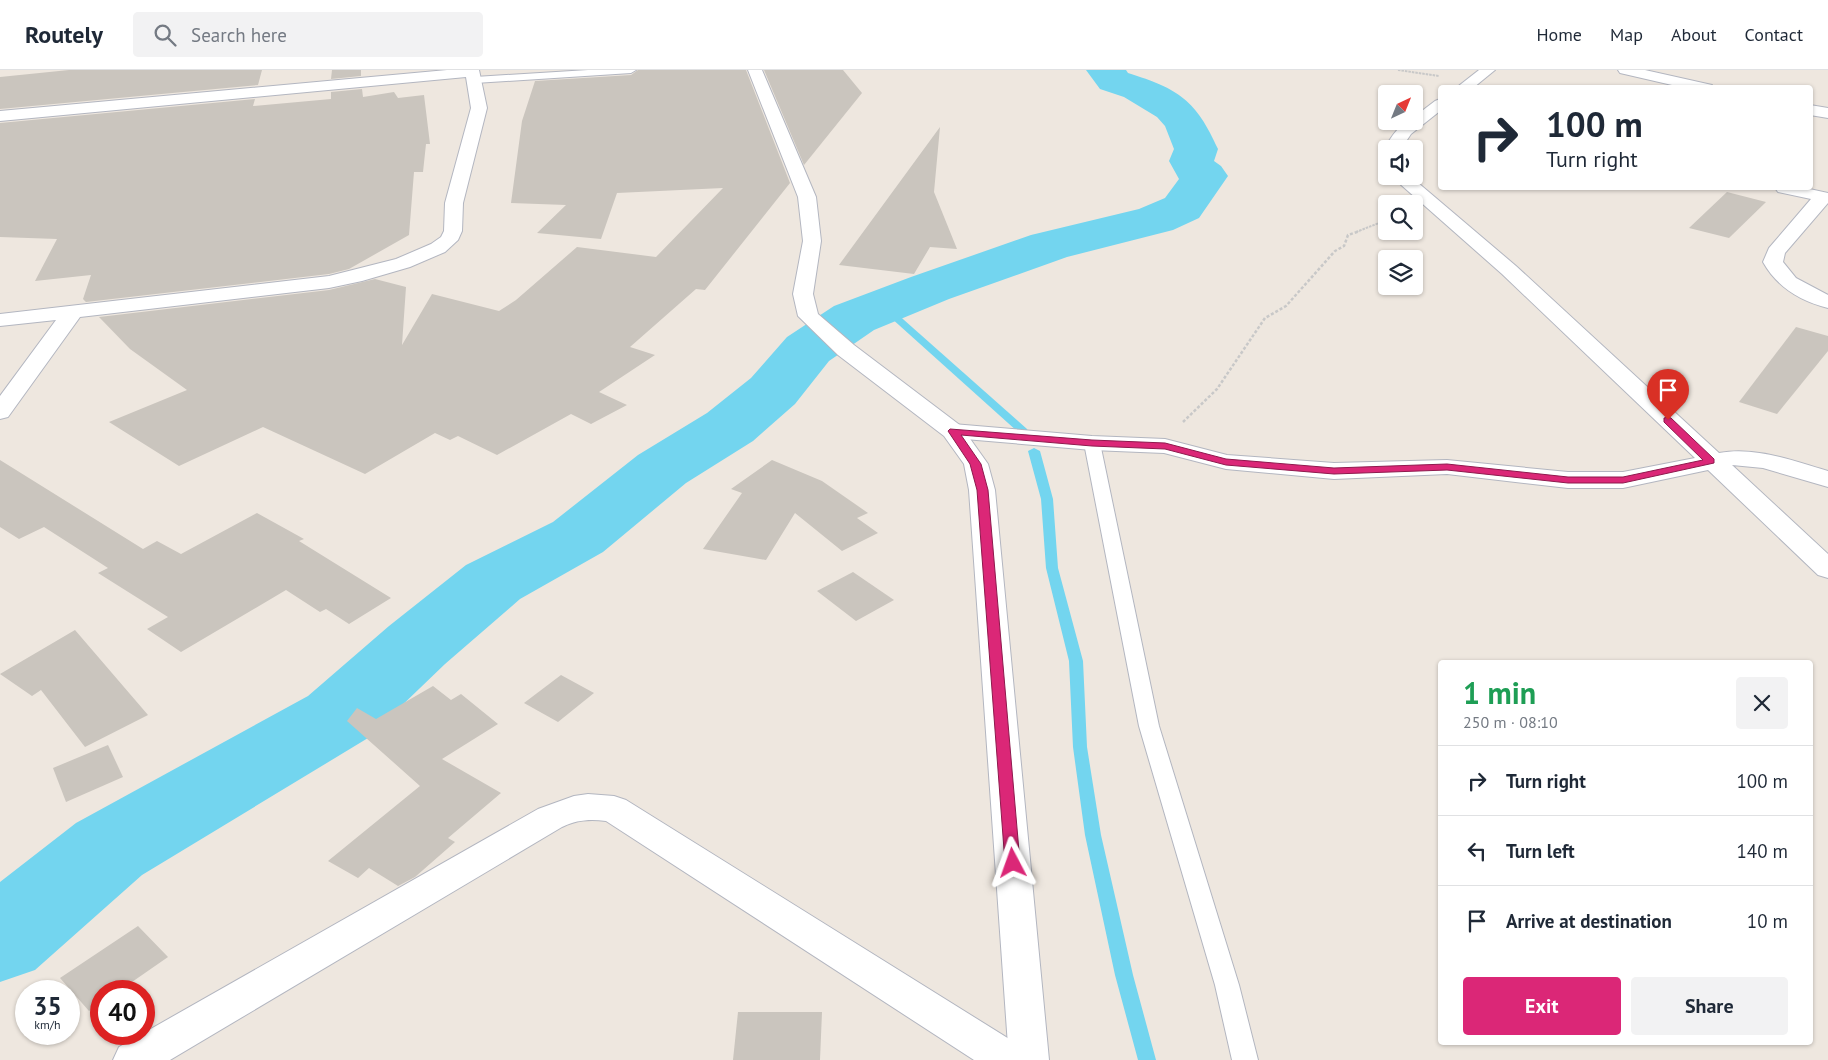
<!DOCTYPE html>
<html lang="en">
<head>
<meta charset="utf-8">
<style>
	body { margin:0; font-family:"PT Sans",sans-serif; background:#f2f2f3; color:#1f2937; height:100vh; display:flex; flex-direction:column; font-size:19px; white-space:nowrap }
	* { box-sizing:border-box; margin:0 }
	p { font-size:16px; color:#747a83 }
	.icon { flex:none; width:28px; height:28px; fill:none; stroke:currentColor; stroke-width:2; stroke-linecap:round; stroke-linejoin:round }
	.map { position:relative; flex:1; overflow:hidden }
	.panel { position:absolute; left:1438px; top:590px; width:375px; height:385px; display:flex; flex-direction:column; background:#fff; border-radius:5px; box-shadow:0 1px 4px #0004 }
	.panel>* { flex:none }
	.top-card { position:absolute; left:1438px; top:15px; width:375px; height:105px; border-radius:5px; box-shadow:0 1px 4px #0004; background:#fff; color:#1f2937; overflow:hidden }
	.needle { width:32px; rotate:43deg }
	.tools { position:absolute; left:1378px; top:15px; display:grid; gap:10px }
	.tools a { display:grid; place-items:center; width:45px; height:45px; border-radius:5px; background:#fff; box-shadow:0 1px 4px #0004; font-size:25px }
	.speed { position:absolute; left:15px; top:910px; display:flex; gap:10px; font-size:25px; font-weight:700; text-align:center }
	.speed>* { display:grid; place-content:center; width:65px; height:65px; border-radius:50%; background:#fff; box-shadow:0 1px 4px #0004; line-height:1 }
	.speed small { font-size:12px; font-weight:400 }
	.speed .limit { border:8px solid #d22; background:#fff; color:#111 }
	.pin { position:absolute; display:grid; place-items:center; width:42px; height:42px; color:#fff; margin:-51px -21px; border-radius:50% 50% 50% 0; rotate:-45deg; box-shadow:0 0 5px #0007 }
	.pin .icon { rotate:45deg }
	.me { position:absolute; width:55px; margin:-28px; rotate:356deg; stroke-linejoin:round; filter:drop-shadow(0 0 4px #0008) }
	.turn { display:flex; align-items:center; gap:18px; height:105px; padding:0 25px; font-size:22px }
	.turn .icon { width:65px; height:65px; stroke-width:2.5 }
	.turn b { display:block; font-size:35px; line-height:42px }
	.round { display:grid; place-items:center; flex:none; width:52px; height:52px; border-radius:5px; background:#f2f2f3 }
	.overview { display:flex; align-items:center; justify-content:space-between; height:85px; padding:0 25px }
	h1 { font-size:30px; font-weight:800; line-height:38px; color:#1e9e55 }
	.cta { display:flex; gap:10px; margin-top:auto; padding:10px 25px }
	.cta a { flex:1; height:58px; border-radius:5px; background:#db2777; color:#fff; font-size:20px; font-weight:800; line-height:58px; text-align:center }
	.cta a+a { background:#f2f2f3; color:#1f2937 }
	ul { padding:0; list-style:none }
	li { display:flex; align-items:center; gap:15px; height:70px; padding:0 25px; border-top:1px solid #e0e1e3 }
	li div { flex:1 }
	li b { display:block; font-size:19px }
	li em { font-style:normal }
	header { display:flex; align-items:center; gap:30px; box-sizing:border-box; height:70px; padding:0 25px; background:#fff; border-bottom:1px solid #e0e1e3 }
	header strong { font-size:24px }
	nav { display:flex; gap:28px; margin-inline-start:auto; font-size:18px }
	.search { width:350px; height:45px; background:#f2f2f3; display:flex; align-items:center; gap:12px; box-sizing:border-box; padding:0 18px; border-radius:5px; color:#747a83; font-size:19px }
	.map>svg:first-child { display:block }
	.lines { fill:none; stroke-linecap:round; stroke-linejoin:round }
	.stream { fill:#73d5ef; fill-rule:evenodd }
	.river { fill:#73d5ef; fill-rule:evenodd }
	.building { fill:#cac5be }
	.service-casing { stroke:#b3b6c0; stroke-width:2 }
	.minor-casing { stroke:#b3b6c0; stroke-width:2 }
	.tertiary-casing { stroke:#b3b6c0; stroke-width:2 }
	.path-far1 { stroke:#c8c8c8; stroke-width:2; stroke-dasharray:2.5 1; stroke-linecap:butt }
	.path { stroke:#c8c8c8; stroke-width:2.5; stroke-dasharray:3 2; stroke-linecap:butt }
	.service { fill:#fff; fill-rule:evenodd }
	.minor { fill:#fff; fill-rule:evenodd }
	.tertiary { fill:#fff; fill-rule:evenodd }
	.route { fill:#db2777; stroke:#8e194d }
</style>
</head>
<body>
<header>
<strong>Routely</strong>
<div class="search"><svg class="icon" aria-label="search" viewBox="0 0 24 24"><circle cx="10" cy="10" r="6"/><path d="M15 15l6 6"/></svg>Search here</div>
<nav><a>Home</a><a>Map</a><a>About</a><a>Contact</a></nav>
</header>
<div class="map">
<svg width="1828" height="990" viewBox="0 0 1828 990">
	<rect width="100%" height="100%" fill="#eee7df"/>
	<g class="lines">
		<g class="stream">
			<polygon points="883,233 886,234 1027,359 1028,361 1027,363 1019,363 880,238 878,236"/>
			<polygon points="1034,378 1040,381 1053,429 1058,498 1083,591 1087,677 1101,765 1133,905 1156,990 1138,990 1115,905 1085,765 1073,677 1069,591 1046,498 1041,429 1028,381"/>
		</g>
		<path class="river" d="M1086 0H1126L1128 3C1179 19 1196 30 1218 79L1214 91 1221 96 1228 106 1199 148 1173 160 1067 187 949 229 874 260 829 291 795 334 753 371 686 413 603 482 520 529 445 594 368 668 142 805 35 900 0 912V812L76 753 308 626 389 556 466 495 553 452 638 385 707 343 751 308 787 267 834 236 911 207 1031 165 1139 139 1165 128 1179 109 1169 91 1174 79 1165 56 1157 47 1124 27 1100 19Z"/>
	</g>
	<g class="building">
		<polygon points="69,0 262,0 258,15 0,39 0,7"/>
		<polygon points="332,0 361,0 361,6 331,9"/>
		<polygon points="638,0 746,0 790,113 705,220 696,219 630,277 655,285 599,322 627,335 591,354 571,344 497,385 458,366 450,370 435,363 365,404 263,357 179,396 109,352 187,320 130,279 99,247 329,220 375,209 406,217 402,275 432,224 499,241 516,230 577,177 656,187 723,118 617,123 601,169 537,163 566,135 511,133 522,51 535,11 631,5"/>
		<polygon points="764,0 843,0 862,23 804,95"/>
		<polygon points="362,19 363,27 394,22 398,28 424,25 430,74 426,74 423,102 414,102 409,165 349,199 329,204 86,232 83,229 91,205 35,211 57,169 0,167 0,53 255,29 253,36 331,29 331,22"/>
		<polygon points="940,57 934,122 957,179 930,177 914,204 839,195"/>
		<polygon points="1727,122 1766,132 1729,168 1689,158"/>
		<polygon points="1796,257 1828,266 1828,281 1777,344 1739,332"/>
		<polygon points="0,390 143,479 157,471 181,484 257,443 304,469 299,471 391,528 349,554 326,539 320,542 286,520 181,582 147,559 168,547 98,503 108,498 44,457 19,469 0,457"/>
		<polygon points="772,390 822,411 868,443 857,448 878,463 842,481 795,443 766,490 703,479 742,423 731,419"/>
		<polygon points="853,502 894,530 856,551 817,521"/>
		<polygon points="75,560 148,645 85,677 41,620 32,626 0,604"/>
		<polygon points="561,605 594,623 558,652 524,633"/>
		<polygon points="433,616 451,630 461,624 498,654 442,689 501,723 448,768 455,772 415,807 398,816 369,798 358,808 328,791 420,716 347,651 357,638 376,649"/>
		<polygon points="108,675 123,707 66,732 53,698"/>
		<polygon points="138,856 168,887 119,921 101,921 101,933 89,941 60,908"/>
		<polygon points="738,942 822,942 820,990 733,990"/>
	</g>
	<g class="lines">
		<g class="service-casing">
			<g id="service">
				<polygon points="588,0 636,0 631,3 475,13 470,10 475,7"/>
				<polygon points="1092,368 1097,370 1100,373 1159,656 1239,915 1258,990 1232,990 1215,915 1139,656 1084,373 1087,370"/>
			</g>
		</g>
		<g class="minor-casing">
			<g id="minor">
				<polygon points="447,0 479,0 487,38 463,133 462,161 458,170 445,182 410,197 362,211 329,218 80,247 8,347 0,349 0,326 56,250 0,256 0,244 329,206 396,189 431,174 441,167 444,161 445,133 471,38 466,7 0,51 0,41"/>
				<polygon points="1479,0 1495,0 1473,18 1456,18"/>
				<polygon points="1618,0 1645,0 1712,15 1714,18 1685,18 1620,3"/>
				<path d="M1440 29V41L1411 64 1401 79H1386V83L1384 79C1391 68 1400 51 1414 51V47L1435 31Z"/>
				<polygon points="1810,35 1828,38 1828,48 1810,45"/>
				<path d="M1391 106H1410L1516 196 1719 383C1756 376 1793 391 1828 401V417L1763 398 1732 395 1828 484V508L1818 505 1708 400 1623 418H1568L1447 404 1334 409 1226 399 1164 383 1092 380 953 368 945 366 941 361 945 356 953 354 1092 366 1165 369 1227 385 1334 393 1447 390 1568 402H1623L1695 388 1502 204Z"/>
				<path d="M1775 118H1805L1828 123V133L1785 183 1783 192 1796 208 1828 225V238C1800 231 1777 217 1763 192L1769 178 1811 129 1778 122Z"/>
				<path d="M588 724 614 726 626 730 1022 977 1028 990H974L606 751C589 749 577 750 562 757L170 990H113L119 977 538 739 574 726Z"/>
			</g>
		</g>
		<g class="tertiary-casing">
			<polygon id="tertiary" points="748,0 762,0 816,127 821,171 813,224 818,244 854,275 961,356 988,394 995,420 1049,990 1009,990 969,420 964,394 944,366 838,285 798,246 793,224 803,171 798,127"/>
		</g>
		<g class="path-far1">
			<polyline points="1398,0 1439,6"/>
			<polyline points="1356,162 1379,153 1386,145"/>
		</g>
		<polyline class="path" points="1183,352 1217,319 1265,248 1286,236 1335,181 1344,176 1348,165 1360,161"/>
		<use href="#service" class="service"/>
		<use href="#minor" class="minor"/>
		<use href="#tertiary" class="tertiary"/>
	</g>
	<polygon class="route" points="1668,347 1671,348 1714,389 1714,393 1623,413 1568,413 1447,400 1334,404 1226,395 1165,379 1092,376 961,365 981,394 988,420 1020,793 1018,797 1013,799 1008,797 1005,793 977,420 970,394 948,361 950,359 1092,370 1165,373 1226,389 1334,398 1447,394 1568,407 1623,407 1703,390 1664,352 1664,348"/>
</svg>
<div class="tools">
<a><svg class="needle" viewBox="-14 -14 28 28"><path d="M0-13l5 13h-10z" fill="#e53935"/><path d="M0 13l5-13h-10z" fill="#747a83"/></svg></a>
<a><svg class="icon" aria-label="sound" viewBox="0 0 24 24"><path d="M4 9h4l5-4v14l-5-4H4zM17 9q2 3 0 6"/></svg></a>
<a><svg class="icon" aria-label="search" viewBox="0 0 24 24"><circle cx="10" cy="10" r="6"/><path d="M15 15l6 6"/></svg></a>
<a><svg class="icon" aria-label="layers" viewBox="0 0 24 24"><path d="M12 4l9 5-9 5-9-5zM3 14l9 5 9-5"/></svg></a>
</div>
<div class="speed"><div>35<small>km/h</small></div><div class="limit">40</div></div>
<div class="pin" style="left:1668px;top:350px;background:#d93025"><svg class="icon" aria-label="arrive" viewBox="0 0 24 24"><path d="M6 21V4h12l-3 4 3 4H6"/></svg></div>
<svg class="me" style="left:1013px;top:793px" viewBox="-20 -20 40 40"><path d="M0-17L14 15 0 8-14 15z" fill="#db2777" stroke="#fff" stroke-width="4"/></svg>
<div class="top-card">
<div class="turn"><svg class="icon" aria-label="right" viewBox="0 0 24 24"><path d="M7 20v-9h11M14 6l5 5-5 5"/></svg><div><b>100 m</b>Turn right</div></div>
</div>
<section class="panel">
<div class="overview"><div><h1>1 min</h1><p>250 m · 08:10</p></div><a class="round"><svg class="icon" aria-label="close" viewBox="0 0 24 24"><path d="M6 6l12 12M18 6L6 18"/></svg></a></div>
<ul>
<li><svg class="icon" aria-label="right" viewBox="0 0 24 24"><path d="M7 20v-9h11M14 6l5 5-5 5"/></svg><div><b>Turn right</b></div><em>100 m</em></li>
<li><svg class="icon" aria-label="left" viewBox="0 0 24 24"><path d="M17 20v-9H6M10 6l-5 5 5 5"/></svg><div><b>Turn left</b></div><em>140 m</em></li>
<li><svg class="icon" aria-label="arrive" viewBox="0 0 24 24"><path d="M6 21V4h12l-3 4 3 4H6"/></svg><div><b>Arrive at destination</b></div><em>10 m</em></li>
</ul>
<div class="cta"><a>Exit</a><a>Share</a></div>
</section>
</div>
</body>
</html>
